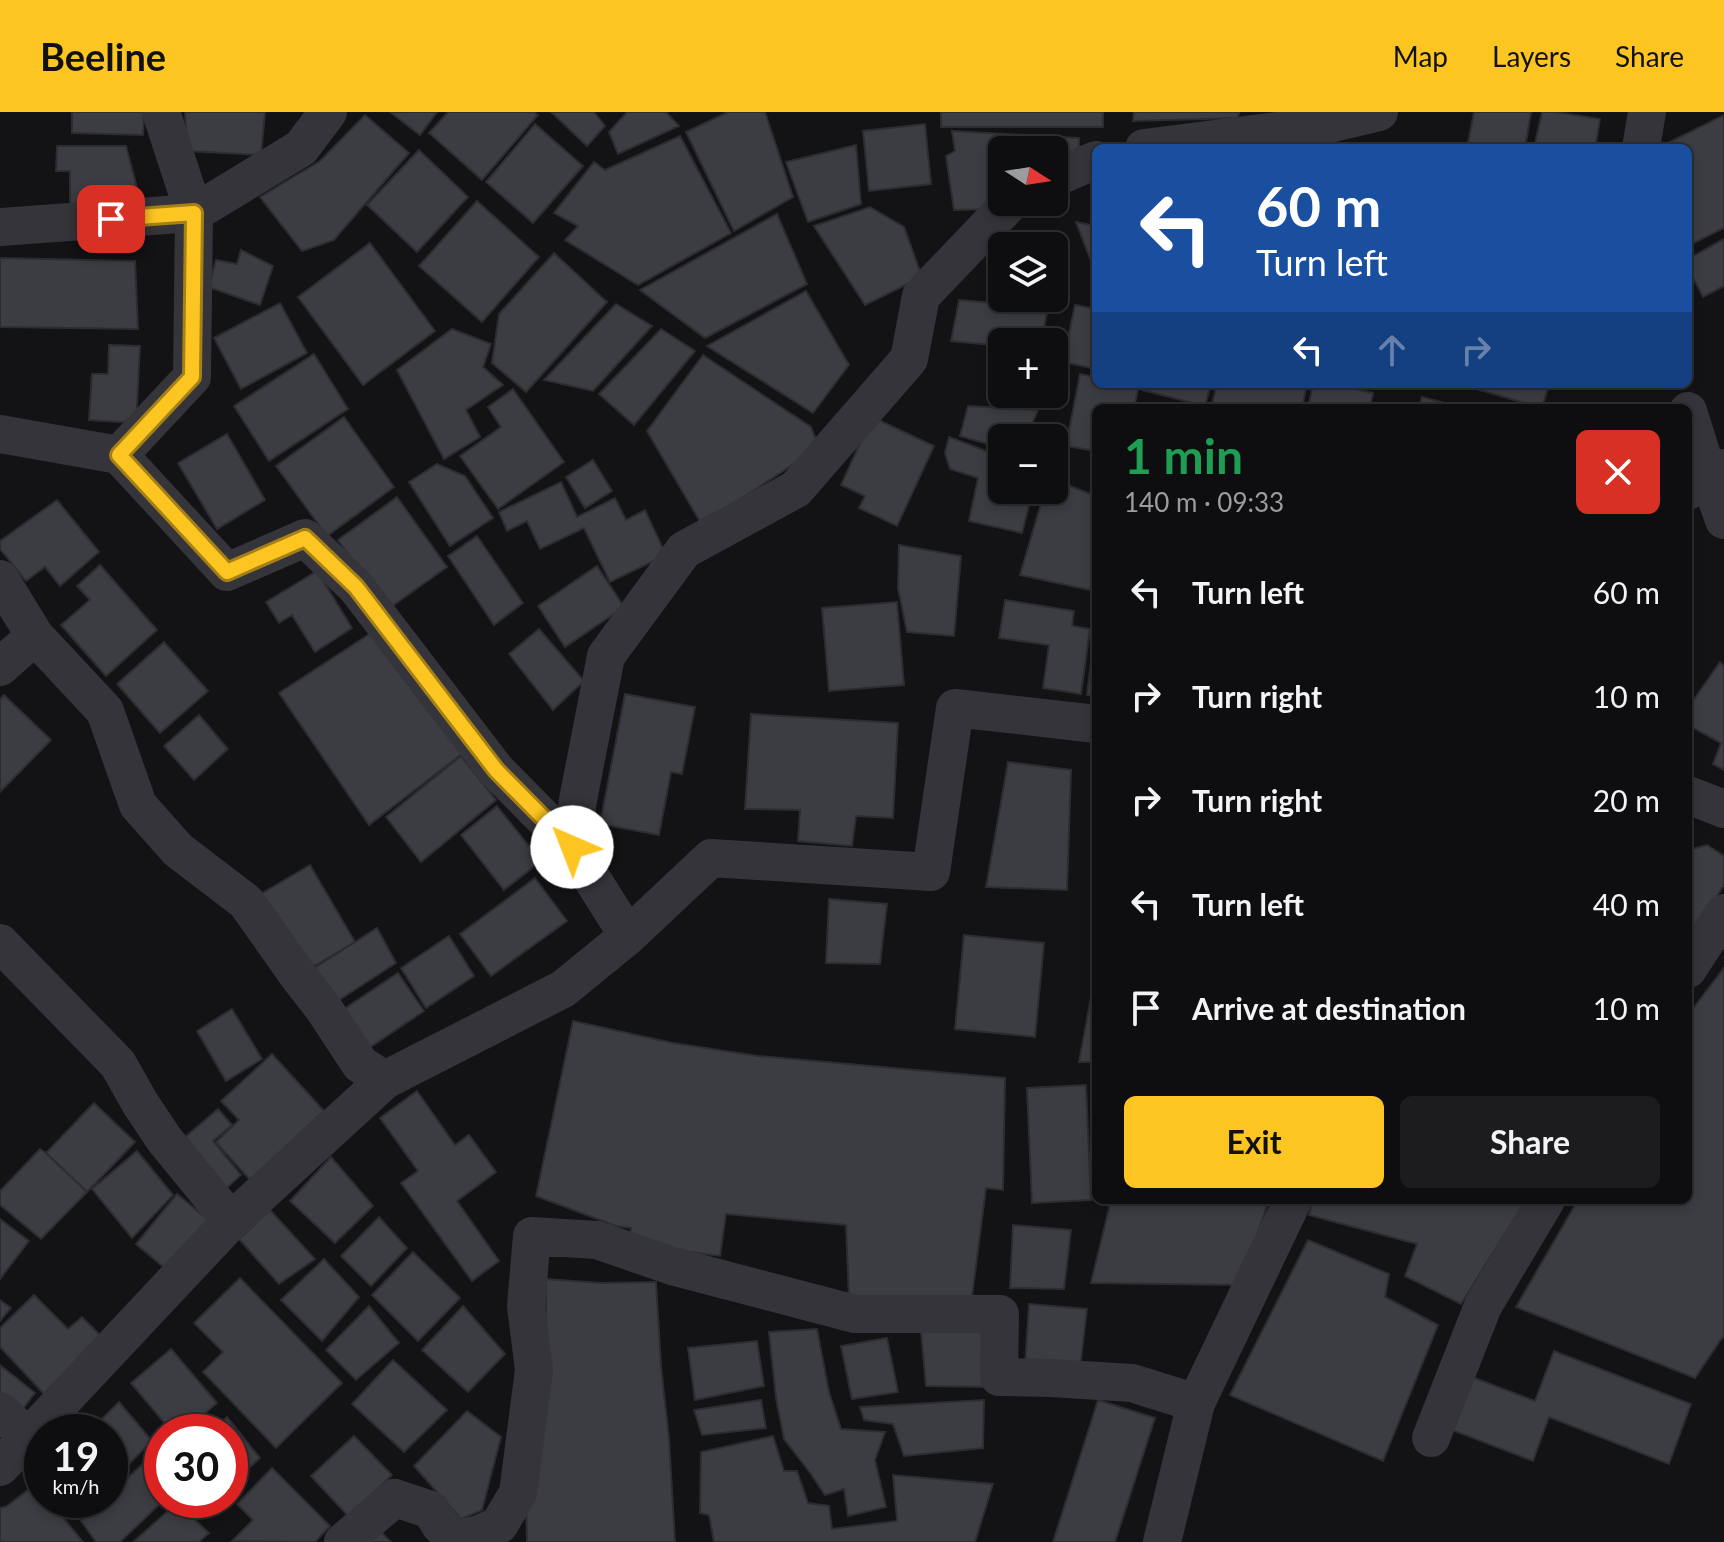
<!DOCTYPE html>
<html lang="en">
<head>
<meta charset="utf-8">
<style>
	body { margin:0; font-family:Lato,sans-serif; background:#1c1c1e; color:#f1f3f6; height:100vh; display:flex; flex-direction:column; font-size:30px; white-space:nowrap }
	* { box-sizing:border-box; margin:0 }
	p { font-size:26px; color:#9b9c9f }
	.icon { flex:none; width:44px; height:44px; fill:none; stroke:currentColor; stroke-width:2; stroke-linecap:round; stroke-linejoin:round }
	.map { position:relative; flex:1; overflow:hidden }
	.drawer { position:absolute; left:1092px; top:292px; width:600px; height:800px; display:flex; flex-direction:column; background:#0e0e10; border-radius:12px; box-shadow:0 4px 12px #0003,0 0 0 2px #2e2e30 }
	.drawer>* { flex:none }
	.hud { position:absolute; left:1092px; top:32px; width:600px; height:244px; border-radius:12px; box-shadow:0 4px 12px #0003,0 0 0 2px #2e2e30; background:#1a4fa0; color:#fff; overflow:hidden }
	.needle { width:52px; rotate:102deg }
	.tools { position:absolute; left:988px; top:24px; display:grid; gap:16px }
	.tools a { display:grid; place-items:center; width:80px; height:80px; border-radius:12px; background:#0e0e10; box-shadow:0 4px 12px #0003,0 0 0 2px #2e2e30; font-size:40px }
	.speed { position:absolute; left:24px; top:1302px; display:flex; gap:16px; font-size:40px; font-weight:700; text-align:center }
	.speed>* { display:grid; place-content:center; width:104px; height:104px; border-radius:50%; background:#0e0e10; box-shadow:0 4px 12px #0003,0 0 0 2px #2e2e30; line-height:1 }
	.speed small { font-size:20px; font-weight:400 }
	.speed .limit { border:12px solid #d22; background:#fff; color:#111 }
	.pin { position:absolute; display:grid; place-items:center; width:68px; height:68px; color:#fff; margin:-34px; border-radius:16px; box-shadow:0 4px 12px #0006 }
	.me { position:absolute; width:88px; margin:-44px; rotate:316deg; stroke-linejoin:round; filter:drop-shadow(0 0 6px #0008) }
	.turn { display:flex; align-items:center; gap:28px; height:168px; padding:0 32px; font-size:36px }
	.turn .icon { width:104px; height:104px; stroke-width:2.5 }
	.turn b { display:block; font-size:56px; line-height:68px }
	.lanes { display:flex; align-items:center; height:76px; padding:0 32px; background:#0003; justify-content:center; gap:40px; direction:ltr }
	.lanes .off { opacity:.35 }
	.round { display:grid; place-items:center; flex:none; width:84px; height:84px; border-radius:12px; background:#1c1c1e }
	.headline { display:flex; align-items:center; justify-content:space-between; height:136px; padding:0 32px }
	h1 { font-size:48px; font-weight:700; line-height:60px; color:#1e9e55 }
	.button { display:flex; gap:16px; margin-top:auto; padding:16px 32px }
	.button a { flex:1; height:92px; border-radius:12px; background:#fdc522; color:#111; font-size:32px; font-weight:700; line-height:92px; text-align:center }
	.button a+a { background:#1c1c1e; color:#f1f3f6 }
	ul { padding:0; list-style:none }
	li { display:flex; align-items:center; gap:24px; height:104px; padding:0 32px }
	li div { flex:1 }
	li b { display:block; font-size:30px }
	li em { font-style:normal }
	header { display:flex; align-items:center; gap:48px; box-sizing:border-box; height:112px; padding:0 40px; background:#fdc522; color:#111 }
	header strong { font-size:38px }
	nav { display:flex; gap:44px; margin-inline-start:auto; font-size:28px }
	.map>svg:first-child { display:block }
	.building { fill:#3c3d42; stroke:#2d2d31; stroke-width:2 }
	.lines { fill:none; stroke-linecap:round; stroke-linejoin:round }
	.street { stroke:#34343a; stroke-width:38 }
	.route-casing { stroke:#a48016; stroke-width:20 }
	.route { stroke:#fdc522; stroke-width:14 }
</style>
</head>
<body>
<header>
<strong>Beeline</strong>
<nav><a>Map</a><a>Layers</a><a>Share</a></nav>
</header>
<div class="map">
<svg width="1724" height="1430" viewBox="0 0 1724 1430">
	<rect width="100%" height="100%" fill="#131315"/>
	<g class="building">
		<polygon points="72,0 144,0 143,23 72,21"/>
		<polygon points="185,0 265,0 261,43 187,39"/>
		<polygon points="390,0 437,0 420,23"/>
		<polygon points="448,0 534,0 538,3 482,68 429,21"/>
		<polygon points="551,0 594,0 605,14 587,34"/>
		<polygon points="666,0 679,14 618,42 609,20 627,0"/>
		<polygon points="728,0 765,0 793,85 734,119 686,20"/>
		<rect x="941" y="0" width="162" height="15"/>
		<polygon points="1134,0 1239,0 1238,6 1133,9"/>
		<polygon points="1474,0 1531,0 1525,36 1467,36"/>
		<polygon points="1542,0 1556,0 1600,7 1595,36 1534,36"/>
		<polygon points="365,3 409,41 334,128 302,139 260,85 320,49"/>
		<polygon points="1724,3 1724,116 1688,134 1688,36 1658,36"/>
		<polygon points="535,12 583,54 533,111 486,70"/>
		<polygon points="925,12 931,72 869,79 863,19"/>
		<polygon points="952,19 1079,26 1079,36 1054,50 1054,38 1002,38 1002,77 998,97 954,98 946,44 955,39"/>
		<polygon points="680,24 731,121 638,173 565,128 578,114 554,101 594,50 605,58"/>
		<polygon points="856,33 861,92 808,110 786,50"/>
		<polygon points="57,34 126,34 140,87 70,95 70,59 56,59"/>
		<polygon points="419,38 468,85 417,140 367,93"/>
		<polygon points="477,89 539,145 482,210 419,154"/>
		<polygon points="870,95 904,115 922,165 865,193 814,114"/>
		<polygon points="777,102 807,172 705,226 640,178"/>
		<polygon points="1076,110 1096,114 1096,162"/>
		<polygon points="1724,127 1724,174 1703,185 1688,156 1688,147"/>
		<polygon points="370,131 435,219 363,273 298,185"/>
		<polygon points="241,138 273,154 260,193 209,175 216,148 237,152"/>
		<polygon points="554,141 607,190 526,280 492,251 499,202"/>
		<polygon points="0,146 135,149 138,217 0,215"/>
		<polygon points="806,179 849,253 813,301 707,234"/>
		<polygon points="959,188 1048,196 1041,230 1002,230 1002,234 951,229"/>
		<polygon points="280,191 307,241 241,277 214,226"/>
		<polygon points="616,192 652,214 593,279 544,268"/>
		<polygon points="1075,193 1096,197 1096,257 1063,250"/>
		<polygon points="452,217 491,232 483,255 503,273 466,298 480,325 444,347 397,258"/>
		<polygon points="661,217 695,239 634,313 599,282"/>
		<polygon points="109,233 140,234 136,311 89,308 92,262 108,262"/>
		<polygon points="314,242 348,297 269,349 234,294"/>
		<polygon points="703,243 811,315 819,335 702,413 647,319"/>
		<polygon points="1080,262 1096,265 1096,272 1139,273 1134,296 1096,296 1096,339 1066,334"/>
		<polygon points="1144,272 1211,272 1205,294 1142,278"/>
		<polygon points="1217,272 1307,272 1302,296 1211,296"/>
		<polygon points="1313,272 1333,272 1373,281 1370,296 1308,296"/>
		<polygon points="1459,272 1549,272 1542,296"/>
		<polygon points="513,277 564,350 498,397 460,344 501,315 488,295"/>
		<polygon points="1422,285 1464,296 1419,296"/>
		<polygon points="968,294 1038,298 1026,326 1002,326 1002,336 960,324"/>
		<polygon points="344,305 394,375 327,424 276,354"/>
		<polygon points="872,305 934,334 897,414 859,396 865,384 841,373"/>
		<polygon points="227,322 265,388 217,417 178,351"/>
		<polygon points="949,325 1002,345 1002,378 1033,378 1022,421 969,409 978,366 950,357 945,341"/>
		<polygon points="593,348 612,379 585,396 566,365"/>
		<polygon points="437,352 465,364 493,406 450,434 409,370"/>
		<polygon points="1054,368 1096,384 1096,450 1090,478 1020,463 1045,378 1054,378"/>
		<polygon points="561,370 577,405 615,386 626,408 645,398 666,443 610,470 584,416 540,437 527,409 507,419 499,400"/>
		<polygon points="397,385 447,455 388,497 338,428"/>
		<polygon points="57,388 99,440 60,474 45,455 26,469 0,437 0,429"/>
		<polygon points="477,424 523,491 494,513 448,444"/>
		<polygon points="899,433 961,444 954,524 907,520 898,476"/>
		<polygon points="100,453 157,518 106,564 61,513 90,488 77,474"/>
		<polygon points="597,454 624,495 565,535 538,494"/>
		<polygon points="317,459 352,516 315,540 292,503 279,511 266,490"/>
		<polygon points="1005,488 1074,499 1072,514 1090,517 1081,582 1043,576 1049,533 999,526"/>
		<polygon points="897,490 904,573 829,579 822,496"/>
		<polygon points="539,517 584,569 553,598 509,542"/>
		<polygon points="1095,518 1096,518 1096,584 1087,583"/>
		<polygon points="374,519 463,641 369,713 279,581"/>
		<polygon points="164,530 208,579 160,621 117,572"/>
		<polygon points="1720,550 1724,554 1724,658 1713,652 1721,631 1688,613 1688,596"/>
		<polygon points="625,582 695,595 682,662 671,660 659,723 600,712"/>
		<polygon points="4,583 51,628 0,680 0,587"/>
		<polygon points="751,602 898,611 893,706 856,704 852,734 798,729 800,698 745,697"/>
		<polygon points="199,603 228,637 194,668 164,634"/>
		<polygon points="461,644 496,688 421,750 386,705"/>
		<polygon points="1008,650 1071,658 1067,778 986,775"/>
		<polygon points="497,694 541,749 504,778 461,723"/>
		<polygon points="1707,733 1724,744 1724,773 1688,830 1688,738"/>
		<polygon points="310,753 355,830 299,863 254,786"/>
		<polygon points="535,766 567,809 491,864 460,822"/>
		<polygon points="829,787 887,792 880,852 826,851"/>
		<polygon points="377,816 396,851 327,896 302,864"/>
		<polygon points="964,823 1044,831 1035,925 955,917"/>
		<polygon points="449,824 474,864 426,896 401,856"/>
		<polygon points="1724,856 1724,1226 1722,1226 1695,1266 1516,1195 1578,1088 1688,1088 1688,903"/>
		<polygon points="1096,858 1096,950 1079,950"/>
		<polygon points="398,861 424,899 366,938 341,899"/>
		<polygon points="232,897 262,947 226,969 197,919"/>
		<polygon points="573,909 673,931 758,944 1005,966 1003,1078 986,1076 971,1192 849,1187 846,1113 726,1102 720,1144 629,1132 631,1116 616,1114 536,1084"/>
		<polygon points="272,942 324,999 250,1068 216,1030 239,1008 221,989"/>
		<polygon points="1086,973 1091,1088 1032,1091 1027,976"/>
		<polygon points="417,979 455,1033 469,1023 496,1060 457,1089 499,1149 472,1169 401,1071 418,1059 380,1006"/>
		<polygon points="94,991 135,1030 87,1080 46,1041"/>
		<polygon points="218,997 232,1013 213,1029 241,1063 221,1081 178,1031"/>
		<polygon points="40,1037 46,1041 87,1080 41,1127 0,1093 0,1079"/>
		<polygon points="137,1039 173,1083 132,1126 92,1077"/>
		<polygon points="331,1045 373,1094 335,1131 290,1089"/>
		<polygon points="177,1082 213,1112 172,1162 136,1132"/>
		<polygon points="1111,1088 1269,1088 1240,1173 1091,1171"/>
		<polygon points="1313,1088 1526,1088 1461,1192 1405,1164 1417,1132 1309,1103"/>
		<polygon points="270,1098 315,1147 279,1172 239,1127"/>
		<polygon points="379,1105 407,1136 371,1174 341,1144"/>
		<polygon points="0,1107 29,1129 0,1167"/>
		<polygon points="1013,1113 1071,1118 1064,1177 1010,1176"/>
		<polygon points="1308,1128 1389,1162 1385,1185 1438,1213 1383,1349 1230,1283"/>
		<polygon points="413,1140 460,1186 418,1229 372,1183"/>
		<polygon points="324,1147 359,1185 322,1229 281,1188"/>
		<polygon points="240,1166 342,1271 276,1336 203,1260 223,1240 194,1211"/>
		<polygon points="546,1167 601,1171 656,1170 661,1254 669,1327 675,1430 527,1430 526,1384 546,1240"/>
		<polygon points="34,1183 68,1217 82,1205 102,1225 44,1282 0,1235 0,1216"/>
		<polygon points="0,1188 11,1196 0,1209"/>
		<polygon points="1029,1192 1087,1197 1080,1256 1025,1255"/>
		<polygon points="369,1194 399,1231 356,1268 326,1238"/>
		<polygon points="463,1194 505,1242 468,1280 422,1238"/>
		<polygon points="817,1217 829,1280 841,1317 885,1320 875,1348 886,1395 848,1404 844,1377 825,1383 811,1362 784,1327 776,1286 769,1220"/>
		<polygon points="984,1217 985,1275 926,1274 921,1220"/>
		<polygon points="887,1226 898,1280 852,1287 841,1234"/>
		<polygon points="757,1229 764,1274 695,1288 688,1236"/>
		<polygon points="171,1237 217,1291 183,1320 172,1320 131,1271"/>
		<polygon points="1554,1239 1691,1292 1669,1352 1549,1305 1533,1349 1452,1318 1472,1265 1535,1289"/>
		<polygon points="393,1248 447,1298 404,1340 352,1292"/>
		<polygon points="0,1253 35,1281 18,1303 0,1289"/>
		<polygon points="761,1288 766,1316 702,1323 694,1298"/>
		<polygon points="984,1288 983,1336 904,1344 893,1312 864,1308 860,1295"/>
		<polygon points="1098,1288 1155,1306 1115,1430 1053,1430"/>
		<polygon points="119,1290 152,1329 110,1371 110,1320 89,1320"/>
		<polygon points="467,1299 501,1325 482,1398 461,1407 414,1354"/>
		<polygon points="227,1305 260,1346 230,1373 230,1320 211,1320"/>
		<polygon points="354,1324 392,1363 349,1405 311,1364"/>
		<polygon points="773,1324 784,1359 797,1359 808,1391 829,1394 832,1417 897,1409 893,1363 993,1372 975,1430 714,1430 709,1403 700,1401 701,1340"/>
		<polygon points="146,1349 162,1369 162,1388 164,1388 120,1430 96,1430 81,1409 103,1388 110,1388 110,1382"/>
		<polygon points="272,1356 330,1414 315,1430 232,1429 253,1408 237,1392"/>
		<polygon points="42,1367 42,1388 67,1388 58,1399 83,1430 0,1430 0,1396 7,1394"/>
		<polygon points="177,1391 209,1421 199,1430 133,1430"/>
		<polygon points="378,1417 391,1430 362,1430"/>
	</g>
	<g class="lines">
		<g class="street">
			<polyline points="1144,36 1325,13 1379,0"/>
			<polyline points="1641,36 1647,0"/>
			<polyline points="1054,66 1096,48"/>
			<polyline points="0,115 194,101 301,36 328,0"/>
			<polyline points="1688,299 1708,363 1688,379"/>
			<polyline points="0,322 119,343 192,265 194,101 161,0"/>
			<polyline points="119,343 227,460 305,426 356,475 496,658 572,735 628,824 563,877 385,968"/>
			<polyline points="1724,356 1708,363 1724,408"/>
			<polyline points="0,467 35,524"/>
			<polyline points="0,555 35,524 105,599 138,693 178,738 246,790 299,865 324,897 360,952 385,968 231,1109 164,1027 140,991 118,952 0,831"/>
			<polyline points="1688,683 1724,697"/>
			<polyline points="572,735 578,688 606,544 684,438 796,377 909,247 921,184 1011,90"/>
			<polyline points="628,824 711,746 931,760 955,596 1096,612"/>
			<polyline points="1688,857 1724,801"/>
			<polyline points="0,1299 28,1325"/>
			<polyline points="1431,1326 1483,1194 1546,1088"/>
			<polyline points="0,1355 231,1109"/>
			<polyline points="343,1430 395,1386 431,1398 440,1413 456,1427 480,1422 499,1413 518,1381 534,1258 526,1194 532,1124 597,1128 672,1154 855,1202 1000,1202 999,1265 1051,1266 1132,1271 1196,1291"/>
			<polyline points="1162,1430 1196,1291 1293,1088"/>
		</g>
	</g>
	<g class="lines">
		<g class="route-casing">
			<polyline id="route" points="111,107 194,101 192,265 119,343 227,460 305,426 356,475 496,658 572,735"/>
		</g>
		<use href="#route" class="route"/>
	</g>
</svg>
<div class="tools">
<a><svg class="needle" viewBox="-14 -14 28 28"><path d="M0-13l5 13h-10z" fill="#e53935"/><path d="M0 13l5-13h-10z" fill="#9b9c9f"/></svg></a>
<a><svg class="icon" aria-label="layers" viewBox="0 0 24 24"><path d="M12 4l9 5-9 5-9-5zM3 14l9 5 9-5"/></svg></a>
<a>+</a>
<a>−</a>
</div>
<div class="speed"><div>19<small>km/h</small></div><div class="limit">30</div></div>
<div class="pin" style="left:111px;top:107px;background:#d93025"><svg class="icon" aria-label="arrive" viewBox="0 0 24 24"><path d="M6 21V4h12l-3 4 3 4H6"/></svg></div>
<svg class="me" style="left:572px;top:735px" viewBox="-20 -20 40 40"><circle r="19" fill="#fff"/><path d="M0-13L10 11 0 6-10 11z" fill="#fdc522"/></svg>
<div class="hud">
<div class="turn"><svg class="icon" aria-label="left" viewBox="0 0 24 24"><path d="M17 20v-9H6M10 6l-5 5 5 5"/></svg><div><b>60 m</b>Turn left</div></div>
<div class="lanes"><svg class="icon" aria-label="left" viewBox="0 0 24 24"><path d="M17 20v-9H6M10 6l-5 5 5 5"/></svg><svg class="icon off" aria-label="ahead" viewBox="0 0 24 24"><path d="M12 20V5M6 11l6-6 6 6"/></svg><svg class="icon off" aria-label="right" viewBox="0 0 24 24"><path d="M7 20v-9h11M14 6l5 5-5 5"/></svg></div>
</div>
<section class="drawer">
<div class="headline"><div><h1>1 min</h1><p>140 m · 09:33</p></div><a class="round" style="background:#d93025;color:#fff"><svg class="icon" aria-label="close" viewBox="0 0 24 24"><path d="M6 6l12 12M18 6L6 18"/></svg></a></div>
<ul>
<li><svg class="icon" aria-label="left" viewBox="0 0 24 24"><path d="M17 20v-9H6M10 6l-5 5 5 5"/></svg><div><b>Turn left</b></div><em>60 m</em></li>
<li><svg class="icon" aria-label="right" viewBox="0 0 24 24"><path d="M7 20v-9h11M14 6l5 5-5 5"/></svg><div><b>Turn right</b></div><em>10 m</em></li>
<li><svg class="icon" aria-label="right" viewBox="0 0 24 24"><path d="M7 20v-9h11M14 6l5 5-5 5"/></svg><div><b>Turn right</b></div><em>20 m</em></li>
<li><svg class="icon" aria-label="left" viewBox="0 0 24 24"><path d="M17 20v-9H6M10 6l-5 5 5 5"/></svg><div><b>Turn left</b></div><em>40 m</em></li>
<li><svg class="icon" aria-label="arrive" viewBox="0 0 24 24"><path d="M6 21V4h12l-3 4 3 4H6"/></svg><div><b>Arrive at destination</b></div><em>10 m</em></li>
</ul>
<div class="button"><a>Exit</a><a>Share</a></div>
</section>
</div>
</body>
</html>
